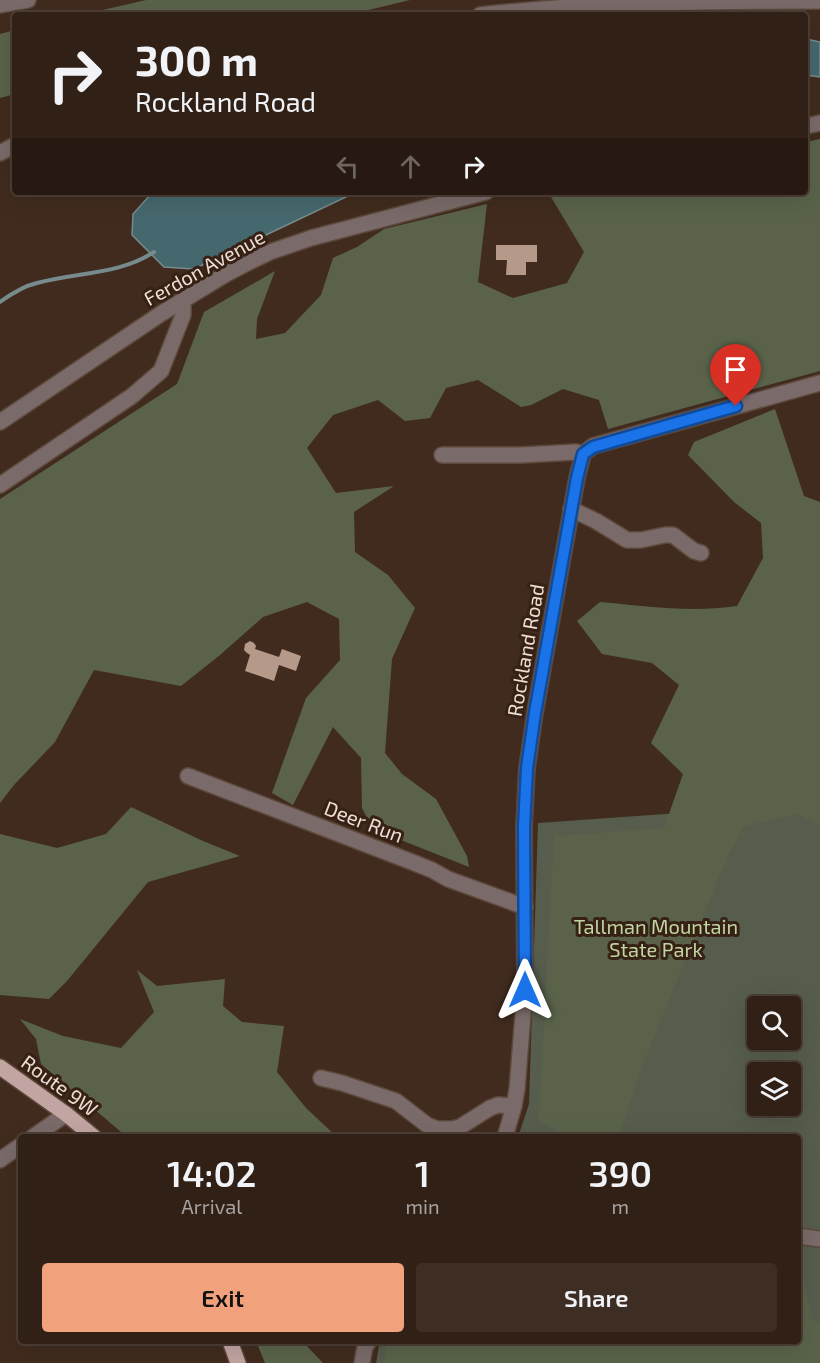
<!DOCTYPE html>
<html lang="en">
<head>
<meta charset="utf-8">
<style>
	body { margin:0; font-family:"Exo 2",sans-serif; background:#3d2d23; color:#f1f3f6; height:100vh; display:flex; flex-direction:column; font-size:22px; white-space:nowrap }
	* { box-sizing:border-box; margin:0 }
	p { font-size:20px; color:#a8a3a1 }
	.icon { flex:none; width:33px; height:33px; fill:none; stroke:currentColor; stroke-width:2; stroke-linecap:round; stroke-linejoin:round }
	.map { position:relative; flex:1; overflow:hidden }
	.panel { position:absolute; left:18px; top:1134px; width:783px; height:210px; display:flex; flex-direction:column; background:#312016; border-radius:6px; box-shadow:0 6px 24px #0002,0 0 0 2px #4c3e35 }
	.panel>* { flex:none }
	.top-card { position:absolute; left:12px; top:12px; width:796px; height:183px; border-radius:6px; box-shadow:0 6px 24px #0002,0 0 0 2px #4c3e35; background:#312016; color:#f1f3f6; overflow:hidden }
	.fabs { position:absolute; left:747px; top:996px; display:grid; gap:12px }
	.fabs a { display:grid; place-items:center; width:54px; height:54px; border-radius:6px; background:#312016; box-shadow:0 6px 24px #0002,0 0 0 2px #4c3e35; font-size:30px }
	.pin { position:absolute; display:grid; place-items:center; width:51px; height:51px; color:#fff; margin:-62px -26px; border-radius:50% 50% 50% 0; rotate:-45deg; box-shadow:0 0 6px #0007 }
	.pin .icon { rotate:45deg }
	.me { position:absolute; width:66px; margin:-33px; rotate:0deg; stroke-linejoin:round; filter:drop-shadow(0 0 4px #0008) }
	.turn { display:flex; align-items:center; gap:21px; height:126px; padding:0 24px; font-size:27px }
	.turn .icon { width:78px; height:78px; stroke-width:2.5 }
	.turn b { display:block; font-size:42px; line-height:51px }
	.lanes { display:flex; align-items:center; height:57px; padding:0 24px; background:#0003; justify-content:center; gap:30px; direction:ltr }
	.lanes .off { opacity:.35 }
	.eta { display:flex; justify-content:space-evenly; align-items:center; height:102px; text-align:center }
	.eta b { font-size:36px; font-weight:600; line-height:42px }
	.action { display:flex; gap:12px; margin-top:auto; padding:12px 24px }
	.action a { flex:1; height:69px; border-radius:6px; background:#f1a17c; color:#111; font-size:24px; font-weight:600; line-height:69px; text-align:center }
	.action a+a { background:#3d2d23; color:#f1f3f6 }
	.map>svg:first-child { display:block }
	.green { fill:#575d4d; fill-rule:evenodd }
	.forest { fill:#5a634a }
	.water { fill:#45686e; stroke:#778b8d; stroke-width:1.5 }
	.lines { fill:none; stroke-linecap:round; stroke-linejoin:round }
	.stream { stroke:#778b8d; stroke-width:4 }
	.building { fill:#b59a8a }
	.minor-casing { stroke:#5d483b; stroke-width:18 }
	.major-casing { stroke:#5d483b; stroke-width:18 }
	.minor { stroke:#7a6b6a; stroke-width:15 }
	.major { stroke:#c2a5a2; stroke-width:15 }
	.route-casing { stroke:#114b97; stroke-width:15 }
	.route { stroke:#1a73e8; stroke-width:10 }
	.labels { text-anchor:middle; dominant-baseline:central; stroke-width:6; stroke-linejoin:round; paint-order:stroke }
	.street-label { font-size:20px; fill:#edded6; stroke:#362114 }
	.park-label { font-size:20px; fill:#c1d5a2; stroke:#362114 }
</style>
</head>
<body>
<div class="map">
<svg width="820" height="1363" viewBox="0 0 820 1363">
	<rect width="100%" height="100%" fill="#412b1e"/>
	<path class="green" d="M820 803V1363H376L379 1346 384 1341H798V1137H518L529 1104 538 823ZM758 1006H790V1040H758ZM758 1072H790V1106H758Z"/>
	<g class="forest">
		<polygon points="146,0 410,0 348,15 81,15"/>
		<polygon points="15,30 15,94 0,98 0,34"/>
		<polygon points="820,139 820,371 608,429 599,400 563,389 531,405 521,407 478,380 446,388 430,418 405,421 378,400 333,415 307,448 336,493 394,486 354,512 355,552 388,575 415,608 392,659 385,753 402,774 436,799 467,856 469,867 373,829 362,808 361,758 333,727 293,805 272,793 306,698 340,660 339,619 307,602 263,617 220,655 181,686 94,670 55,742 14,785 0,803 0,499 177,384 204,312 275,271 257,319 256,339 285,333 321,295 333,258 357,247 384,229 487,204 478,282 513,298 567,283 584,252 548,192 806,192 806,142"/>
		<path d="M775 409 804 496 820 502V825L798 814 744 826 727 857 643 1064 620 1134 617 1137H567L539 1120 554 836 664 828 683 774 651 743 679 685 652 663 602 654 577 621 600 602C645 606 691 613 737 606L763 558 761 523 734 502 688 455 694 442Z"/>
		<polygon points="131,807 203,841 240,856 148,882 67,981 49,999 0,995 0,834 57,848 106,834"/>
		<polygon points="137,970 157,986 225,979 223,1006 242,1022 284,1026 277,1072 306,1108 335,1135 335,1137 127,1137 41,1064 36,1039 20,1019 63,1036 121,1048 154,1012"/>
		<polygon points="798,1257 813,1321 820,1322 820,1363 383,1363 387,1347 392,1341 798,1341"/>
		<polygon points="256,1341 302,1341 323,1363 265,1363"/>
	</g>
	<g class="water">
		<polygon points="806,39 820,42 820,77 806,75"/>
		<polygon points="156,192 361,192 348,196 194,269 164,267 132,235 133,214 150,195"/>
	</g>
	<g class="lines">
		<path class="stream" d="M0 302C11 294 24 286 37 283 77 272 119 275 154 252"/>
	</g>
	<g class="building">
		<polygon points="496,245 537,245 537,262 526,262 526,275 506,275 507,260 496,260"/>
		<polygon points="250,641 254,643 256,646 255,649 279,657 282,649 301,656 296,671 279,665 274,681 245,671 250,655 247,653 244,650 245,644"/>
	</g>
	<g class="lines">
		<g class="minor-casing">
			<g id="minor">
				<polyline points="0,5 28,0"/>
				<path d="M480 15C593 2 706 1 820 1"/>
				<polyline points="806,126 820,123"/>
				<polyline points="0,153 15,145"/>
				<polyline points="0,422 162,313 226,274 251,261 270,252 311,238 486,192"/>
				<polyline points="442,455 521,455 576,452 583,454"/>
				<polyline points="0,485 132,396 161,371 183,315 183,300"/>
				<polyline points="571,509 596,521 627,540 641,540 665,535 673,535 694,551 701,553"/>
				<polyline points="188,776 412,862 432,870 448,879 525,907"/>
				<polyline points="321,1078 342,1083 396,1101 427,1125 437,1129 452,1129 460,1127 490,1108 498,1105 514,1106"/>
				<polyline points="33,1137 66,1114"/>
				<polyline points="505,1137 514,1106 517,1089 525,990 524,827 527,768 535,713 577,478 583,454 593,446 820,383"/>
				<polyline points="0,1160 21,1145"/>
				<polyline points="798,1236 820,1239"/>
				<polyline points="362,1363 365,1347 369,1341"/>
			</g>
		</g>
		<g class="major-casing">
			<g id="major">
				<polyline points="0,1067 66,1114 94,1137"/>
				<polyline points="230,1341 238,1363"/>
			</g>
		</g>
		<use href="#minor" class="minor"/>
		<use href="#major" class="major"/>
	</g>
	<g class="lines">
		<g class="route-casing">
			<polyline id="route" points="525,990 524,827 527,768 535,713 577,478 583,454 593,447 736,406"/>
		</g>
		<use href="#route" class="route"/>
	</g>
	<g class="labels">
		<g class="street-label">
			<text transform="translate(204 267) rotate(-29)">Ferdon Avenue</text>
			<text transform="translate(525 650) rotate(-80)">Rockland Road</text>
			<text transform="translate(364 821) rotate(21)">Deer Run</text>
			<text transform="translate(60 1085) rotate(36)">Route 9W</text>
		</g>
		<g class="park-label">
			<text x="656" y="926">Tallman Mountain<tspan x="656" dy="23">State Park</tspan></text>
		</g>
	</g>
</svg>
<div class="fabs">
<a><svg class="icon" aria-label="search" viewBox="0 0 24 24"><circle cx="10" cy="10" r="6"/><path d="M15 15l6 6"/></svg></a>
<a><svg class="icon" aria-label="layers" viewBox="0 0 24 24"><path d="M12 4l9 5-9 5-9-5zM3 14l9 5 9-5"/></svg></a>
</div>
<div class="pin" style="left:736px;top:406px;background:#d93025"><svg class="icon" aria-label="arrive" viewBox="0 0 24 24"><path d="M6 21V4h12l-3 4 3 4H6"/></svg></div>
<svg class="me" style="left:525px;top:990px" viewBox="-20 -20 40 40"><path d="M0-17L14 15 0 8-14 15z" fill="#1a73e8" stroke="#fff" stroke-width="4"/></svg>
<div class="top-card">
<div class="turn"><svg class="icon" aria-label="right" viewBox="0 0 24 24"><path d="M7 20v-9h11M14 6l5 5-5 5"/></svg><div><b>300 m</b>Rockland Road</div></div>
<div class="lanes"><svg class="icon off" aria-label="left" viewBox="0 0 24 24"><path d="M17 20v-9H6M10 6l-5 5 5 5"/></svg><svg class="icon off" aria-label="ahead" viewBox="0 0 24 24"><path d="M12 20V5M6 11l6-6 6 6"/></svg><svg class="icon" aria-label="right" viewBox="0 0 24 24"><path d="M7 20v-9h11M14 6l5 5-5 5"/></svg></div>
</div>
<section class="panel">
<div class="eta">
<div><b>14:02</b><p>Arrival</p></div>
<div><b>1</b><p>min</p></div>
<div><b>390</b><p>m</p></div>
</div>
<div class="action"><a>Exit</a><a>Share</a></div>
</section>
</div>
</body>
</html>
